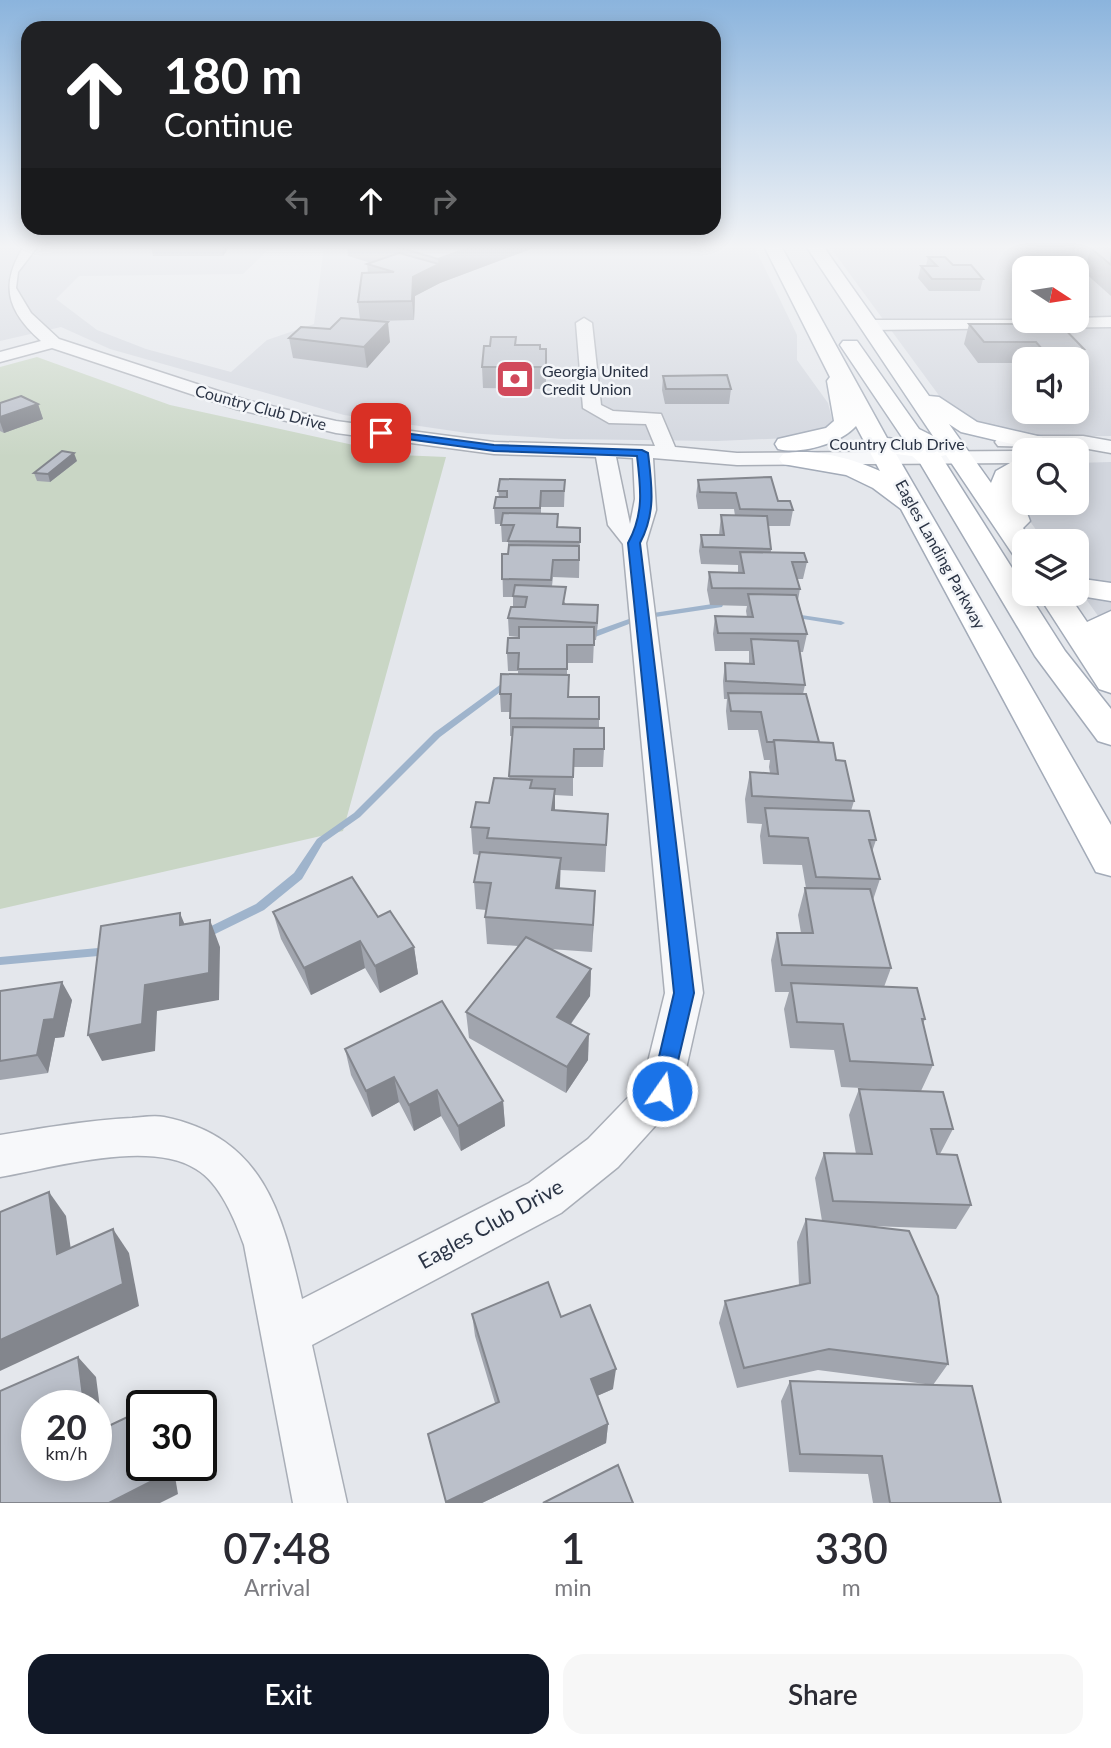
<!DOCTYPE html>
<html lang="en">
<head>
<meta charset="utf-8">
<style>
	body { margin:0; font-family:Lato,sans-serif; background:#f7f7f7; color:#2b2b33; height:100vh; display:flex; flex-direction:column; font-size:26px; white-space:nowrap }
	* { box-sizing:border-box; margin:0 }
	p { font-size:23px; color:#7c7c81 }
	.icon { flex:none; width:38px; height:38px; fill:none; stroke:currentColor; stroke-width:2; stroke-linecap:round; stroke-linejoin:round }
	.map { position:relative; height:1503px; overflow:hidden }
	.panel { display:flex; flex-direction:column; background:#fff; flex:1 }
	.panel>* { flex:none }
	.top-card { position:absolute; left:21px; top:21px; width:700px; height:214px; border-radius:21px; box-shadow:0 4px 18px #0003; background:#202124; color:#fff; overflow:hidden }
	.needle { width:46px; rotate:102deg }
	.controls { position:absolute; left:1012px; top:256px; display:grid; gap:14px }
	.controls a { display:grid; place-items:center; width:77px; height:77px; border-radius:14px; background:#fff; box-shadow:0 4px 18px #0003; font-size:35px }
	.speed { position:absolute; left:21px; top:1390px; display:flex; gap:14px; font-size:35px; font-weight:700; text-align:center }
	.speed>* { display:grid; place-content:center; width:91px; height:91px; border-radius:50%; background:#fff; box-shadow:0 4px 18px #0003; line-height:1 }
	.speed small { font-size:18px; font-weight:400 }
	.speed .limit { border:4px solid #111; border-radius:10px; background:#fff; color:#111 }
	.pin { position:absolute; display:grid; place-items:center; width:60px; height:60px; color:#fff; margin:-30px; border-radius:14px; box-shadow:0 4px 10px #0006 }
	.me { position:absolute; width:77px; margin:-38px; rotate:13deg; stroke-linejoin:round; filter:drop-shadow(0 0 5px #0008) }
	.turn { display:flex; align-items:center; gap:24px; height:147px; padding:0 28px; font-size:32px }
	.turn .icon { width:91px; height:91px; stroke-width:2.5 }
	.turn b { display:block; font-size:49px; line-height:60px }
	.lanes { display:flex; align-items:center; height:66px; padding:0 28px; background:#0003; justify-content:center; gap:35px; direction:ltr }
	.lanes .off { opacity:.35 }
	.eta { display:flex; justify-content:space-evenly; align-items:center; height:119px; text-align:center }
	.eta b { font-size:42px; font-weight:600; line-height:49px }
	.cta { display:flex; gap:14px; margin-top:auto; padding:14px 28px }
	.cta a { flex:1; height:80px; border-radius:21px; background:#111827; color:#fff; font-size:28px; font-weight:600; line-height:80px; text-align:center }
	.cta a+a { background:#f7f7f7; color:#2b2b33 }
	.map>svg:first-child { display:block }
	.built { fill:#d2d6de; fill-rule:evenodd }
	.green { fill:#c9d6c5 }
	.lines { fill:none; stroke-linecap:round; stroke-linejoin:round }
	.stream { fill:#9fb4cc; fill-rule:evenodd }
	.minor-casing { stroke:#a9aeb7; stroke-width:3 }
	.major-casing { stroke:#a3abb8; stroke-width:3 }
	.minor { fill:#f7f8fa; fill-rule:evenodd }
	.major { fill:#fff; fill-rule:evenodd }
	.wall { fill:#a1a5ae }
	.shaded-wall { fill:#83868d }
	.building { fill:#bbc0ca; stroke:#83868d; stroke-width:2 }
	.route { fill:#1a73e8; stroke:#114b97; stroke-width:2 }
	.labels { text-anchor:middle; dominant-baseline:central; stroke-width:5; stroke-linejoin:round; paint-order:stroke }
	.far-poi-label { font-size:16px; fill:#2b3445; stroke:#f4f6f9; text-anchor:start }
	.far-street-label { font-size:16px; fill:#2b3445; stroke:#f4f6f9 }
	.near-street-label { font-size:21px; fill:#2b3445; stroke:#f4f6f9 }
</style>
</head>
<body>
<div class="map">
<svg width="1111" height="1503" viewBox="0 0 1111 1503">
	<rect width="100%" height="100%" fill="#e4e7ec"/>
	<g class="built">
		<polygon points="318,246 268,250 243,274 79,276 56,299 97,330 146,349 231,372 267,340 314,324 324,246 754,246 797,335 797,360 828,403 833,423 814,437 717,441 563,439 467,433 344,415 110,349 61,327 0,341 0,247"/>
		<path d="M1111 246V436L1016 437 957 420 830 247ZM1024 268H1076V320H1024ZM1024 359H1076V411H1024Z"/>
		<polygon points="1111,462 1111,634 1076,585 1076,541 1044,541 1012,496 1016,476 1024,473 1024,502 1076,502 1076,463"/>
	</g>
	<polygon class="green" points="37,357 170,405 399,455 446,457 343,831 0,909 0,367"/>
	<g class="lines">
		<g class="stream">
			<polygon points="719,603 723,605 722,607 642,619 590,639 587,639 583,637 584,635 640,615"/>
			<polygon points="788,613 841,621 845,623 841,625 791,617 788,617"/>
			<polygon points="508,679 511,680 512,682 511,684 440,737 360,817 323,843 302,879 264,910 209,937 205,938 201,937 200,934 201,931 256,904 294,873 317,839 354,813 434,733"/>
			<polygon points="109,947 113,948 114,951 113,954 109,955 0,965 0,957"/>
		</g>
		<g class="minor-casing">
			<g id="minor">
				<path d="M24 246H38L18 272 16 288 31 313 59 339 249 401 336 421 494 442 655 446 646 424 609 423 583 408 576 323 584 318 592 323 601 405 613 411 661 414 675 447 737 453 1024 451V463L737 465 653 458 656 510 646 543 703 993 681 1091 675 1104 618 1167 561 1213 312 1345 347 1503H293L244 1245C235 1220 220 1183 196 1169 149 1139 52 1168 0 1177V1135C44 1128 88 1120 132 1118 142 1117 155 1115 164 1117 263 1137 282 1212 302 1299L529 1183 588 1139 643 1082 665 993 623 544 608 525 596 457 494 454 336 433 236 409 52 348 0 362V352L41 341C6 310 0 284 24 246ZM616 457 633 458 635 499 630 524Z"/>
				<polygon points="1111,317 1111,327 868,330 860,325 868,320 1076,320 1076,318"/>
				<polygon points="1005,436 1083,436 1111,441 1111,453 1083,448 998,446 995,442 998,438"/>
			</g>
		</g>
		<g class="major-casing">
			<g id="major">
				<path d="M764 246H781L887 438 904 440 840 345 843 341H857L919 429 933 436 806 246H823L929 396 939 397 977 422 1042 437 1045 442 1042 447 1033 449 961 432 949 424 991 483 996 471 1024 455V475L1017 479 1016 485 1030 521 1023 528 1032 541H1024V559L1014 556 946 455 941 456 1024 587V593H1028L1065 651 1111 709V745L1098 741 1035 656 920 463 912 456 896 454 1111 825V876L1096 872 901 509 873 488 846 475 783 464 779 459 783 454C812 447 854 459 880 471L856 426C841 443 801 455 778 449L775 444 778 439 826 428 834 421 827 381 830 377Z"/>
				<polygon points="1076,578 1111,583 1111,601 1068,594 1087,622 1111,611 1111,693 1099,689 1037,593 1076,593"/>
			</g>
		</g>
		<use href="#minor" class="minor"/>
		<use href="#major" class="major"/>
	</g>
	<g class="wall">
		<polygon points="151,246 230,246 223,256 153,256"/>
		<polygon points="347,246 539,246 440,283 415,296 414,320 377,321 390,342 367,368 293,358 289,338 330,329 360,320 358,302 368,273 367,264 371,263 348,256"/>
		<polygon points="1091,248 1111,248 1111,296 1084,272"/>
		<polygon points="928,257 953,265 983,279 980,291 929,291 918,278 921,266 926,266"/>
		<polygon points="1014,318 1084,349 1077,370 1076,359 1024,359 1024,363 978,363 964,344 969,324 1012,324"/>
		<polygon points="516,345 540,349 546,349 546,389 483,388 482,367"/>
		<polygon points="663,376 731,389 729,404 665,404 662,390"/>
		<polygon points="0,403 38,404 43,419 4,433 0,431"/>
		<polygon points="77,461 50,482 37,481 34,473"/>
		<polygon points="565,480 564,507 541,507 541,514 558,527 580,528 579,578 553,577 552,586 566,604 598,623 596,640 594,640 593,663 567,663 567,675 569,697 599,697 599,728 604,749 603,767 573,767 573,796 555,795 555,811 608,814 605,872 560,870 560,888 595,891 592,952 550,949 591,969 590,996 571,1024 588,1060 566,1093 469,1038 466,1012 518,946 487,944 485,917 486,910 476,909 474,882 479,855 473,854 471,827 489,803 509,779 513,736 510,736 510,712 501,712 500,694 518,674 518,671 508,671 507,653 519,637 509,636 508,618 513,607 513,597 503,597 502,554 508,554 508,542 502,542 501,524 495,524 494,508 499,497 498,491"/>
		<polygon points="698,480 778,501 793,510 790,526 768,526 771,549 771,553 807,562 803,579 797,579 800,589 798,600 807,634 803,652 800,652 805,685 803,694 819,742 836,760 854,801 851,811 876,840 872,852 880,879 873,900 891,968 884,987 925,1019 923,1024 933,1065 921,1091 953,1129 940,1154 971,1205 956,1229 870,1226 948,1364 933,1385 818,1370 737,1388 719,1323 725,1301 799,1285 797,1242 806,1219 822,1221 815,1178 824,1153 856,1154 849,1115 859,1089 903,1090 841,1087 834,1050 790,1048 784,1009 789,992 775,992 771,960 777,933 801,933 798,915 805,888 806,888 802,865 763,864 760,836 762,824 747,823 745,799 750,772 770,773 769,767 770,760 764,760 758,730 728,730 726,711 727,699 724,699 723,681 725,663 749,664 749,651 715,651 713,634 715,616 747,617 746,611 747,606 710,605 707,590 709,572 738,573 738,565 701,564 699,551 701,535 719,535 721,515 735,516 734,509 698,509 696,496"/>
		<polygon points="273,912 378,917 414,947 418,974 380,993 365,968 311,995 281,939"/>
		<polygon points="0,991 72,1000 64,1037 55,1038 48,1073 0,1080"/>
		<polygon points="345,1049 503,1101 505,1126 461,1151 441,1116 414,1131 399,1102 372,1117 351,1075"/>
		<polygon points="472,1314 561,1317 613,1389 597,1396 608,1424 606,1443 482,1503 446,1503 495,1403 475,1336"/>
		<polygon points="790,1381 1001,1503 873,1503 868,1474 789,1472 781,1401"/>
	</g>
	<g class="shaded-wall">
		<polygon points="221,246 230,246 223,256"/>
		<polygon points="474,246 539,246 440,283 438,259"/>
		<polygon points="439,264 440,283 415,296 414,320 412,301 413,277"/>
		<polygon points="388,322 390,342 367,368 364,347"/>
		<polygon points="38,404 43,419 4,433 0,422 0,417"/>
		<polygon points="74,453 77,461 50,482 48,474"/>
		<polygon points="555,789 555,816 552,810"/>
		<polygon points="561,858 560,885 556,915 556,888"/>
		<polygon points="595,891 594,918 592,952 593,925"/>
		<polygon points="180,913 191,940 180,925"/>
		<polygon points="210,920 220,947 219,1000 157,1011 155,1051 102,1061 88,1035"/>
		<polygon points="360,941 365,968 311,995 304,968"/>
		<polygon points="414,947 418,974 380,993 375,966"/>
		<polygon points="591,969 590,996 557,1043 557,1017"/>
		<polygon points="62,982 72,1000 64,1037 55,1038 48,1073 37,1055 44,1020"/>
		<polygon points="589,1034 588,1060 566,1093 567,1067"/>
		<polygon points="394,1077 399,1102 372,1117 366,1091"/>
		<polygon points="437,1090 441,1116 414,1131 409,1105"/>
		<polygon points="503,1101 505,1126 461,1151 458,1126"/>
		<polygon points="49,1192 66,1216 75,1277 57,1254"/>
		<polygon points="113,1229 129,1253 139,1306 0,1371 0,1340"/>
		<polygon points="78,1357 96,1377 106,1454 96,1445 96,1405 84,1405"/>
		<polygon points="616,1369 613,1389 590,1399 591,1379"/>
		<polygon points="608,1424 606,1443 482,1503 446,1503 446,1502"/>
		<polygon points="160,1465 173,1465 178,1494 160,1503 109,1503"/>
	</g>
	<g class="building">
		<polygon points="394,246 474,246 438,259"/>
		<polygon points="1091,248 1111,248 1111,265"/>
		<polygon points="399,253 439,264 413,277 412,301 358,302 362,273 394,272 367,264"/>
		<polygon points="928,257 945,257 953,265 971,265 983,279 932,279 921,266 937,266"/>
		<polygon points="341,318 388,322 364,347 289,338 301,327 330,329"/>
		<polygon points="1014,318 1024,318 1024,320 1056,320 1084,349 1042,349 1036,342 984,342 969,324 1019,324"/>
		<polygon points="491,337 516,337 515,345 540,345 540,349 546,349 546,367 482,367 484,346 490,346"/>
		<polygon points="727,375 731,389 666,389 663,376"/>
		<polygon points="21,396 38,404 0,417 0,403"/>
		<polygon points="62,451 74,453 48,474 34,473"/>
		<polygon points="771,477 778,501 790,501 793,510 740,509 736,493 700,492 698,480"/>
		<polygon points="500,479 565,480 564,491 541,491 540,508 494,508 496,497 507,497 507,491 498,491"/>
		<polygon points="503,513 558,514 557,527 580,528 580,542 508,541 514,525 501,525"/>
		<polygon points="721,515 767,516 771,549 703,547 701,535 724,535"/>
		<polygon points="509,545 579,546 579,560 553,560 551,580 502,579 502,554 508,554"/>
		<polygon points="740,552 804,553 807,562 792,562 800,589 712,588 709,572 744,573"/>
		<polygon points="515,585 566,587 563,604 598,605 597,623 508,618 511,607 525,607 527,597 513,596"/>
		<polygon points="748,594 796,595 807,634 718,633 715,616 753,617"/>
		<polygon points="519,627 594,627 594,645 567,645 567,669 518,669 519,653 507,653 508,638 519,638"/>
		<polygon points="751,639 798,641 805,685 726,681 725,663 754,664"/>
		<polygon points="501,674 569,675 568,697 599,697 599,719 510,718 511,694 500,694"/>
		<polygon points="728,693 806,694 819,742 774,740 773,742 767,742 761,712 731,711"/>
		<polygon points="513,727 604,728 604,749 574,749 573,777 509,776"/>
		<polygon points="774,740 833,743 836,760 845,761 854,801 752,796 750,772 778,774"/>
		<polygon points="494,778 532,780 530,788 555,789 552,810 608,814 606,845 487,838 489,828 471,827 476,802 489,803"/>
		<polygon points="765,808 869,811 876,840 869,840 880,879 816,877 808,838 769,836"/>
		<polygon points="480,852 561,858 556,888 595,891 593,925 485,917 491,883 474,882"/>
		<polygon points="352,877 378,917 390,911 414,947 375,966 360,941 304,968 273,912"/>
		<polygon points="805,888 870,889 891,968 782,965 777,933 813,933"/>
		<polygon points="180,913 180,925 210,920 209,973 145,985 142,1024 88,1035 101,926"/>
		<polygon points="526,937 591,969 557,1017 589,1034 567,1067 466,1012"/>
		<polygon points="62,982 54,1019 44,1020 37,1055 0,1061 0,991"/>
		<polygon points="791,983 917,988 925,1019 922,1019 933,1065 850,1061 843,1024 797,1022"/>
		<polygon points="442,1001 503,1101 458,1126 437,1090 409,1105 394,1077 366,1091 345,1049"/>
		<polygon points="859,1089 943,1092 953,1129 931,1129 937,1154 957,1155 971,1205 833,1201 824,1153 872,1154"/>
		<polygon points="49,1192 57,1254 113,1229 123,1284 0,1340 0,1212"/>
		<polygon points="806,1219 909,1231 938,1296 948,1364 829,1349 744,1368 725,1301 810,1283"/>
		<polygon points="548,1282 561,1317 590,1305 616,1369 591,1379 608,1424 446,1502 428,1434 499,1402 472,1314"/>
		<polygon points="78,1357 84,1405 37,1405 37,1465 96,1465 96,1432 142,1410 142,1465 160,1465 162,1476 109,1503 0,1503 0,1391"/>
		<polygon points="790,1381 972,1386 1001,1503 890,1503 882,1456 800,1454"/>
		<polygon points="618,1465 633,1503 543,1503"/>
	</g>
	<linearGradient id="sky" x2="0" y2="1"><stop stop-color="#8bb4dd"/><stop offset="0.54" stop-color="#f3f4f6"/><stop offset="1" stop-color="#f3f4f6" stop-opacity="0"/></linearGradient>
	<rect width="1111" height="457" fill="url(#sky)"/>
	<path class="route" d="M381 430 494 445 642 450 648 453C652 486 656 513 640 543L694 993 669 1099 662 1101 654 1099 651 1091 674 993 628 543C644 514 641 489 637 456L494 451 377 435V431Z"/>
	<defs>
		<g id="bank-square" transform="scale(2.0125)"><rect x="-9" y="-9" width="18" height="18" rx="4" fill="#d1495b" stroke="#f4f6f9"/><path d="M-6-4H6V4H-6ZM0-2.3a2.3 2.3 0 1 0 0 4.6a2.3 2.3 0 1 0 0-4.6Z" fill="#fff"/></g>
	</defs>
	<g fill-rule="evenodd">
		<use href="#bank-square" x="515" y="379"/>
	</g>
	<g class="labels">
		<g class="far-poi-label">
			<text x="542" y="370">Georgia United<tspan x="542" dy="18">Credit Union</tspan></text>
		</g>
		<g class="far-street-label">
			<text transform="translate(261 407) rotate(15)">Country Club Drive</text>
			<text x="897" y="443">Country Club Drive</text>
			<text transform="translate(941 554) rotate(61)">Eagles Landing Parkway</text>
		</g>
		<g class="near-street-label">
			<text transform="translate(490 1223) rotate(-29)">Eagles Club Drive</text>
		</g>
	</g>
</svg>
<div class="controls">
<a><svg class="needle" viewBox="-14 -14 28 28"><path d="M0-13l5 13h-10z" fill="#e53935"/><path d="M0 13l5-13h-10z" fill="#7c7c81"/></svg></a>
<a><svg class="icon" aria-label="sound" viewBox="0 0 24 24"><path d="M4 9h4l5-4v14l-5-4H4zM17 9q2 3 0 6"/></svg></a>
<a><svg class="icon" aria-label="search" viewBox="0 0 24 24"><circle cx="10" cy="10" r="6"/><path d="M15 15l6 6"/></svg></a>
<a><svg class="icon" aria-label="layers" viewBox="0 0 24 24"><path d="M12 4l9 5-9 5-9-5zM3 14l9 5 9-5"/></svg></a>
</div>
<div class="speed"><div>20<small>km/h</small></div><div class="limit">30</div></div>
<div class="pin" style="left:381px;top:433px;background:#d93025"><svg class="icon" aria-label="arrive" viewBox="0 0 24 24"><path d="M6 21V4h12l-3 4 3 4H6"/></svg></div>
<svg class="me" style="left:662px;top:1091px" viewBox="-20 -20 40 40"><circle r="17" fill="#1a73e8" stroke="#fff" stroke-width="3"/><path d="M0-11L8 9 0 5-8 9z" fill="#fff"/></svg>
<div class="top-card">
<div class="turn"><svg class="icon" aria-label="ahead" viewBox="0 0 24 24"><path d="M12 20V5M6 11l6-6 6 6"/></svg><div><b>180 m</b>Continue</div></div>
<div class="lanes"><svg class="icon off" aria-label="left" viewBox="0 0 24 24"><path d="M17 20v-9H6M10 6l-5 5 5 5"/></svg><svg class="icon" aria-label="ahead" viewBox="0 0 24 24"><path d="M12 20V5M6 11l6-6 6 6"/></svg><svg class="icon off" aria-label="right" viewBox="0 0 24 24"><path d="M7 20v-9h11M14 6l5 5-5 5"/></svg></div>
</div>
</div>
<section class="panel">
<div class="eta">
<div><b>07:48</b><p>Arrival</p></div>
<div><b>1</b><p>min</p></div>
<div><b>330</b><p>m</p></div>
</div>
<div class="cta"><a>Exit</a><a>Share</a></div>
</section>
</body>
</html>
